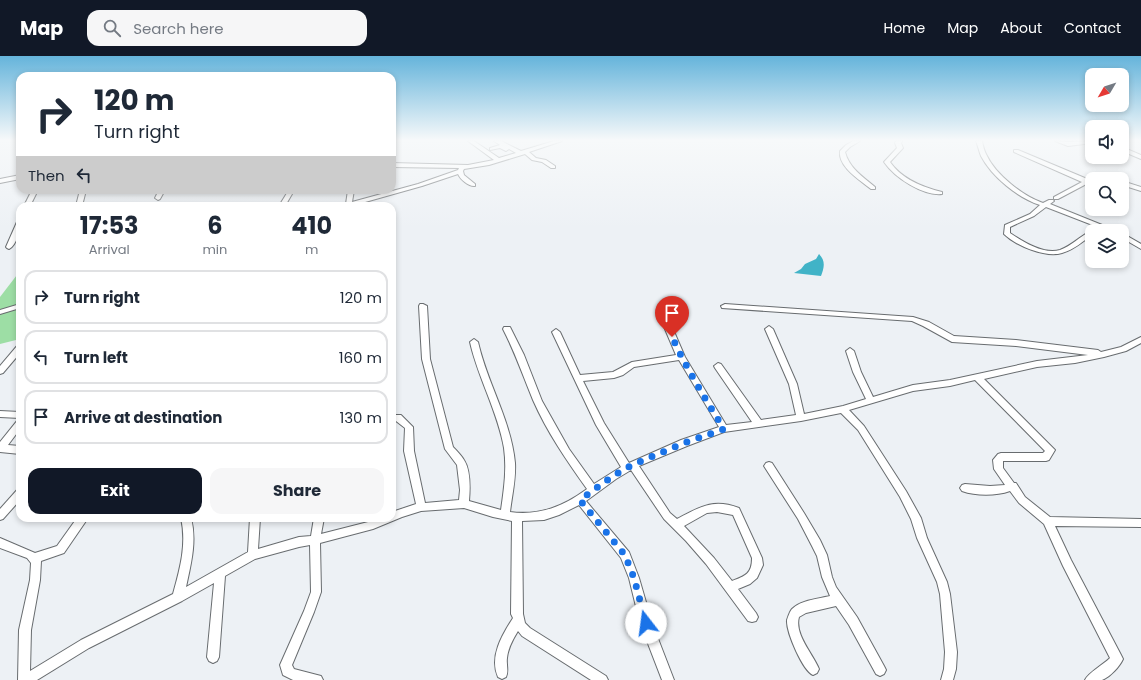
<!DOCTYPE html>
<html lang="en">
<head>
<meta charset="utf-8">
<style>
	body { margin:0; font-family:Poppins,sans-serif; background:#f6f6f7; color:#1f2937; height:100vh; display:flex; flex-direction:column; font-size:15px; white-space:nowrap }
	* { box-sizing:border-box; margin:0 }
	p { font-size:13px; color:#747a83 }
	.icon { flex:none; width:22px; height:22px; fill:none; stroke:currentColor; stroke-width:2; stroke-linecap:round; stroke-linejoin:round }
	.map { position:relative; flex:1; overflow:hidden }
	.sheet { position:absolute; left:16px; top:146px; width:380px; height:320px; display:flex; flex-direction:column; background:#fff; border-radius:12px; box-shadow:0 2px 6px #0003 }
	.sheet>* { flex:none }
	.banner { position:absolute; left:16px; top:16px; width:380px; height:122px; border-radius:12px; box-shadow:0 2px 6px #0003; background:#fff; color:#1f2937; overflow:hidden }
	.needle { width:26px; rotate:231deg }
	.controls { position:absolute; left:1085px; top:12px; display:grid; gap:8px }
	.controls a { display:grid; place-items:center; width:44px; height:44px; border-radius:8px; background:#fff; box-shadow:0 2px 6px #0003; font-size:20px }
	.pin { position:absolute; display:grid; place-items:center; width:34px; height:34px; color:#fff; margin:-41px -17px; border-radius:50% 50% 50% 0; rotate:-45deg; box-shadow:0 0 4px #0007 }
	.pin .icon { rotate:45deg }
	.me { position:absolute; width:44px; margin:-22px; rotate:345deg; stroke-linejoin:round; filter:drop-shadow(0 0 3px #0008) }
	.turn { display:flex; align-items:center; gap:14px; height:84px; padding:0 12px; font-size:18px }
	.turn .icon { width:52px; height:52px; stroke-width:2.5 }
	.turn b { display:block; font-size:28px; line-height:34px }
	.then { display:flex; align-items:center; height:38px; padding:0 12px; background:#0003; gap:8px; font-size:15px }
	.eta { display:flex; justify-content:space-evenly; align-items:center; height:68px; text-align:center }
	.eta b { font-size:24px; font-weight:700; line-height:28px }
	.action { display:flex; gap:8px; margin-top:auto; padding:8px 12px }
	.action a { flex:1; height:46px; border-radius:12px; background:#111827; color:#fff; font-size:16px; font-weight:700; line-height:46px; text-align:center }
	.action a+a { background:#f6f6f7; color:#1f2937 }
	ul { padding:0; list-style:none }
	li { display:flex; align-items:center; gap:12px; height:54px; margin:0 8px 6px; padding:0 4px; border:2px solid #e0e1e3; border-radius:12px }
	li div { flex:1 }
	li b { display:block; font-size:15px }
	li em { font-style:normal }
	header { display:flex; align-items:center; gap:24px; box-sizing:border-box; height:56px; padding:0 20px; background:#111827; color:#fff }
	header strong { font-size:19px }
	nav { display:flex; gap:22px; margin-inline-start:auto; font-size:14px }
	.search { width:280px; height:36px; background:#f6f6f7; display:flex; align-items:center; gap:10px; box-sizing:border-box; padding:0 14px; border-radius:12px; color:#747a83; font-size:15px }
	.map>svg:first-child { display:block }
	.green { fill:#9ddea5 }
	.water { fill:#41b3c7 }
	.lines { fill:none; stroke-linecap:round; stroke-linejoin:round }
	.minor-casing { stroke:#686c6f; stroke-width:2 }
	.minor { fill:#fff; fill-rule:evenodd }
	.route { stroke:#1a73e8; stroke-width:7; stroke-dasharray:0 12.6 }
</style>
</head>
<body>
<header>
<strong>Map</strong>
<div class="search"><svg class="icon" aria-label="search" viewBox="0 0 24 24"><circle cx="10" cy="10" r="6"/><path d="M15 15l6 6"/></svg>Search here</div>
<nav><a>Home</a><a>Map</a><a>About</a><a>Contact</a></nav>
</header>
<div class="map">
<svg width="1141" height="624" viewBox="0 0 1141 624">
	<rect width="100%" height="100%" fill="#edf1f5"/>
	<polygon class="green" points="20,215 20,283 0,288 0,241"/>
	<path class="water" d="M819 198C826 205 824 212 821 220L794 217 801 213 805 208 816 203Z"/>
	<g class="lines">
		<g class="minor-casing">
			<g id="minor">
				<path d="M468 85H474L499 102 516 97 509 93 506 95 500 92 490 94V92L500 89 494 85H501L521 95 554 85H562L529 96 536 102 546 104 555 110V112H551L542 106 532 104 525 98 489 109 464 113 463 115 464 119 475 128V130C469 131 460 123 458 118L422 130 351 150H341L346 148 348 134H354L352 146 418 128 458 114 459 112 392 111V107L468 109 494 104Z"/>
				<path d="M853 85H860L850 91 845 96C849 112 863 121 875 131V133H871C860 124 838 111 840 95L846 89Z"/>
				<path d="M896 85H902L901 87 903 92 890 106C902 123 922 131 942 136V138C923 140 895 122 884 106L897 92 895 87Z"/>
				<path d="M976 85H982C983 90 984 95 987 100 996 119 1023 140 1043 147L1049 144H1053L1054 145 1050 148 1117 175H1108L1046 151 1034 160 1010 171V177C1023 186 1044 199 1060 194 1071 190 1080 181 1090 175H1094H1092V179C1083 185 1074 194 1062 197 1046 202 1016 190 1004 178L1005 169 1030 158 1040 149C1018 142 992 121 981 100 979 95 978 90 976 85Z"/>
				<polygon points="1055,85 1068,86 1092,85 1092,87 1068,90"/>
				<polygon points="1122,91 1141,99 1141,103 1122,95"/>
				<polygon points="1014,94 1018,94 1092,125 1058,143 1054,143 1054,141 1082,126 1014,96"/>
				<polygon points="1097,101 1105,101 1091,107 1088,105"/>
				<polygon points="20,119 20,123 0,127 0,123"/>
				<polygon points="1097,121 1107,121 1110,123 1094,123"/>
				<polygon points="1122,125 1141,131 1141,135 1122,129"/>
				<polygon points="32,134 38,134 30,150 24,150"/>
				<polygon points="80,134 86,134 82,150 76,150"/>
				<polygon points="159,134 165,134 160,143 158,144 155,142"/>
				<polygon points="206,134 212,134 213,135 210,137"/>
				<polygon points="289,136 292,138 285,150 279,150 287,137"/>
				<path d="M20 164C20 173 17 189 9 193L7 192 6 191 17 166Z"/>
				<polygon points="1122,177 1141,188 1141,193 1122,182"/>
				<polygon points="20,248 20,252 0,258 0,254"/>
				<path d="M420 248H423L427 250 430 303 453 391C457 395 461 399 464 404 471 415 470 433 469 445L501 454C504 433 507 413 504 392 498 356 478 322 470 286L474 283 478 286C487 327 511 364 515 407 516 423 512 439 510 456 540 460 564 450 587 433 567 405 547 376 533 344 523 320 515 296 503 273L504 271H510L524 299 542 345 569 393 594 428 621 411 596 369 552 276 556 273 560 276 580 319 613 316 632 306 676 299 662 266 663 264H669L685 301 726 369 752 366 715 312 714 310 718 307 721 308 761 364 796 359 789 328 765 273 769 270 773 273 797 328 804 358 843 350 866 343 853 316 846 295 850 292 854 295 861 316 873 341 913 329 950 324 1037 305 1088 299 1016 290 952 286 923 270 912 265 722 252 721 250 725 248 913 261 929 266 954 280 1016 284 1098 294 1101 296 1121 291 1141 281V287L1126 295 1104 301 1075 307 1037 311 984 323 1055 394 1049 404 1046 405H1003V412L1014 427H1016L1025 441 1050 461 1141 463V471L1055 470 1071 504 1121 599 1123 603C1120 610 1110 621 1102 624 1097 624 1090 624 1085 624 1088 617 1104 608 1110 602L1063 510 1044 468 1019 447 1010 435C996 440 976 440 962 435L960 432 962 429 965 428 990 430 1005 429 994 413 993 404 998 398 1001 397H1043L1045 395 975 324 950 330 913 335 849 354 864 370 906 435 921 462 927 482 947 526 950 538 957 596 956 613 953 624H941L944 613 945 596 940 538 937 526 917 482 911 463 900 441 858 374 841 357 801 365 724 376 687 390 639 410 670 457 677 463C700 451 713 442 739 452L762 502 763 509 757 522 750 528 738 533 756 557 758 561 756 565 752 566 748 565 706 508 686 485 664 463 631 414 616 423 586 445 629 496 639 522 652 567 674 624H662L640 567 629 522 621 502 579 449 559 459 544 464 522 465 523 558 525 567 530 572 606 620 608 624H591L522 580 518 575C513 583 508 592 507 602 506 609 509 615 506 621L502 623 498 621C489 601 502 579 513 562L511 558 512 465 493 461 464 452 421 455 402 461 373 473 320 487 321 536 314 556 292 609 294 613 321 620 323 624H293L283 619 280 609 304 555 311 536 310 489 299 491 255 503 225 520 219 601 217 605 213 607 209 605 207 601 214 527 182 545 89 592 37 624H18L19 574 30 524 31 507 27 502 0 492V482L35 497 57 490 77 462H88L64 497 41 505 40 524 31 574 30 615 81 584 173 538C180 513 187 488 181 462H191C197 485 191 508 186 531L248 496 250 462H260L258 493 299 481 311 480 314 462H324L321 478 372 465 378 462H392V456L416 448 404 395 405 372 396 365H392V359H401L413 371 414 395 425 447 459 444 460 434 457 409 445 393 422 303 419 250ZM679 304 719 371 681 384 629 407 604 367 583 325 614 322 623 319 634 311ZM717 456 733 459 752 502C752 518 745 520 732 525L714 502 684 470 707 457Z"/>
				<polygon points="20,289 20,297 3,317 0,318 0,310 17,290"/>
				<polygon points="0,355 20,356 20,362 0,361"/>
				<polygon points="20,364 20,373 8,389 20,390 20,398 0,396 0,386 17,365"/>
				<path d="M769 406 772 407 804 457 820 484 827 499 832 521 836 531 857 561 884 610 886 614 884 618 880 620 876 618 849 569 836 550 806 557 799 561C794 578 813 598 819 613L817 617 813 619C803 615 786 576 787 564 788 561 790 555 792 553 801 544 818 543 830 540L822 521 817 500 812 490 798 463 764 410 766 407Z"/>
				<polygon points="20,433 20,444 3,463 0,464 0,453 17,434"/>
			</g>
		</g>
		<use href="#minor" class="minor"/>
	</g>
	<linearGradient id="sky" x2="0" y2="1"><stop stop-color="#65b4db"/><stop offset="0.49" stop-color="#f7f9fa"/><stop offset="1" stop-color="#f7f9fa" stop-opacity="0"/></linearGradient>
	<rect width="1141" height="172" fill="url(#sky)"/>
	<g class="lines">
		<path class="route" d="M646 567 634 522 625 499 580 444 613 420 632 409 684 387 724 373C705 343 687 313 672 281"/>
	</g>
</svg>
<div class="controls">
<a><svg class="needle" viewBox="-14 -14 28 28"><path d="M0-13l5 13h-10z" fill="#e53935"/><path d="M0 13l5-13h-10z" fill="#747a83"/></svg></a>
<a><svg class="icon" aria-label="sound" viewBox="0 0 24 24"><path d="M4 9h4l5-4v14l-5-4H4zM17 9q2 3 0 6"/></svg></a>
<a><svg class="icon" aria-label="search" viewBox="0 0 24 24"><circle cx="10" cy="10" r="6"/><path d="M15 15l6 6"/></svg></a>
<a><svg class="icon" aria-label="layers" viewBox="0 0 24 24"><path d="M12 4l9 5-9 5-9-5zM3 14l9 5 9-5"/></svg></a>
</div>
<div class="pin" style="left:672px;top:281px;background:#d93025"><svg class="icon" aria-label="arrive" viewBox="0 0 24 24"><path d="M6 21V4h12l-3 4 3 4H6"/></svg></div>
<svg class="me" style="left:646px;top:567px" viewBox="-20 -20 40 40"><circle r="19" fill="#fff"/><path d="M0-13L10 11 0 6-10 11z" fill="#1a73e8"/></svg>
<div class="banner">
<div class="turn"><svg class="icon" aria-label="right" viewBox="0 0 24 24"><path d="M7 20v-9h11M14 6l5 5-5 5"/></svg><div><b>120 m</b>Turn right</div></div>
<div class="then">Then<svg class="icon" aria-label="left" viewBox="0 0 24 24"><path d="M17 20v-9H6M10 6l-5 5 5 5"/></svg></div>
</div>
<section class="sheet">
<div class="eta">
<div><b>17:53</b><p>Arrival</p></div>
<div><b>6</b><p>min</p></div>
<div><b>410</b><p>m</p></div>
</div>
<ul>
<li><svg class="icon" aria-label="right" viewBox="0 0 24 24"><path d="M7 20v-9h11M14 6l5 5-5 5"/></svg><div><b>Turn right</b></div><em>120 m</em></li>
<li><svg class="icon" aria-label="left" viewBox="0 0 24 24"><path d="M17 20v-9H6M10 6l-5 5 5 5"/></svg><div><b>Turn left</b></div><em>160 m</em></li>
<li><svg class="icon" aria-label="arrive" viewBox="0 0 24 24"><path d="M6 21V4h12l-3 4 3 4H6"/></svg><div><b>Arrive at destination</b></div><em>130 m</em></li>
</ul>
<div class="action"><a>Exit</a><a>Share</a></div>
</section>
</div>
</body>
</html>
